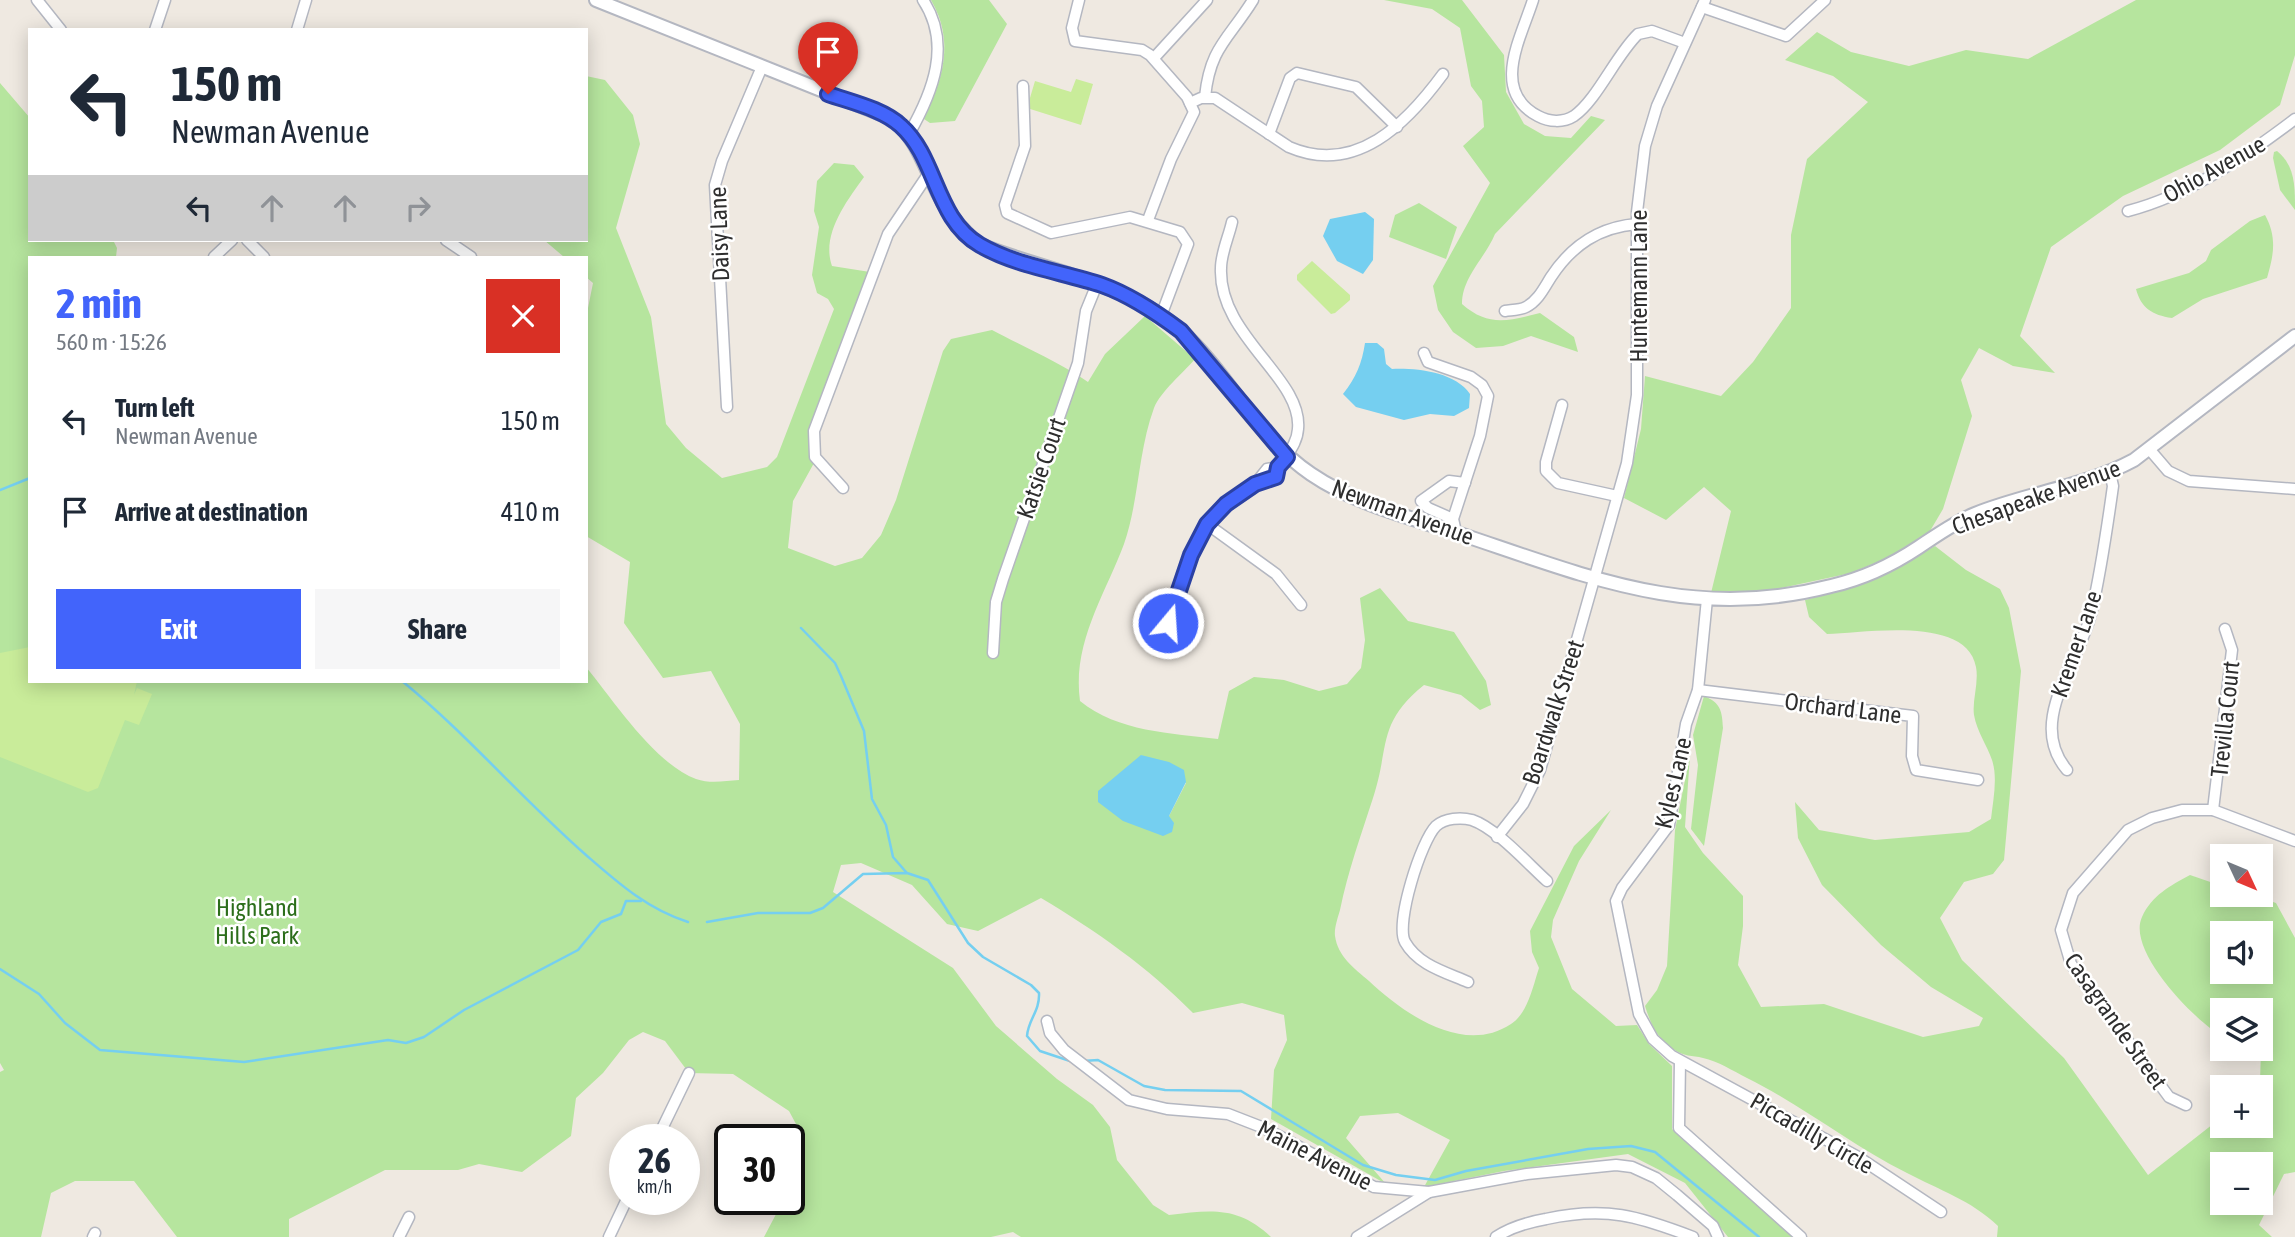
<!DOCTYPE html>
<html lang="en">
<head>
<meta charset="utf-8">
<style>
	body { margin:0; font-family:"Asap Condensed",sans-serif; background:#f6f6f7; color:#1f2937; height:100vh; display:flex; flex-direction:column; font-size:26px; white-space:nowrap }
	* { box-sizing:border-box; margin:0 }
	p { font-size:23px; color:#747a83 }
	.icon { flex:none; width:38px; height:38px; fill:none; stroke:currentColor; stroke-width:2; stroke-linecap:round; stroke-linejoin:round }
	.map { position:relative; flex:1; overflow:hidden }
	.details { position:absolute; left:28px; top:256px; width:560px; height:427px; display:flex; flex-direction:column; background:#fff; border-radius:0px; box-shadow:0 4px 18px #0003 }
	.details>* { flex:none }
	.guide { position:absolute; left:28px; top:28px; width:560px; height:214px; border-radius:0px; box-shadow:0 4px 18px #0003; background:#fff; color:#1f2937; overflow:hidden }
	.needle { width:46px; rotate:134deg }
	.controls { position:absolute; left:2210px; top:844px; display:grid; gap:14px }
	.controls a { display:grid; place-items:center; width:63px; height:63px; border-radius:0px; background:#fff; box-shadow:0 4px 18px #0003; font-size:35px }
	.speed { position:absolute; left:609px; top:1124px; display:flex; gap:14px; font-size:35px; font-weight:700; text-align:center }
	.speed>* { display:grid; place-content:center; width:91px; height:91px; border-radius:50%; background:#fff; box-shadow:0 4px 18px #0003; line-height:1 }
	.speed small { font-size:18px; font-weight:400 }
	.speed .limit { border:4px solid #111; border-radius:10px; background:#fff; color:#111 }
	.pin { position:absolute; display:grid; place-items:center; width:60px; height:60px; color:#fff; margin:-72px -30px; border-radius:50% 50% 50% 0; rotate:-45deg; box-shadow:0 0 7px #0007 }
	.pin .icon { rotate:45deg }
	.me { position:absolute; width:77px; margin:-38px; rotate:18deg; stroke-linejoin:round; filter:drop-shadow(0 0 5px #0008) }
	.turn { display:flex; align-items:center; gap:24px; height:147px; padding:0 28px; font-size:32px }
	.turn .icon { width:91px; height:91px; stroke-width:2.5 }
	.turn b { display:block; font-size:49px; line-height:60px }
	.lanes { display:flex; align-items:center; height:66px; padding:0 28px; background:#0003; justify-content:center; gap:35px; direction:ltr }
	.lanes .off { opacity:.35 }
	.round { display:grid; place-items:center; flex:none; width:74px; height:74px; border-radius:0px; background:#f6f6f7 }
	.summary { display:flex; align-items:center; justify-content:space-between; height:119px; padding:0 28px }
	h1 { font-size:42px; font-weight:700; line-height:52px; color:#4264fb }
	.primary-button { display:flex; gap:14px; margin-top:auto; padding:14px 28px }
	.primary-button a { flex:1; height:80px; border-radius:0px; background:#4264fb; color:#fff; font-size:28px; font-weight:700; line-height:80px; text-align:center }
	.primary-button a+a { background:#f6f6f7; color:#1f2937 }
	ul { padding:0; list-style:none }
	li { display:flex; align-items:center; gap:21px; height:91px; padding:0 28px }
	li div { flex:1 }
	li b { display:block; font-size:26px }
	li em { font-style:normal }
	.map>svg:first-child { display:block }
	.green { fill:#b6e59e; fill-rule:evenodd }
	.pitch { fill:#c9ec9a }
	.water { fill:#75cff0 }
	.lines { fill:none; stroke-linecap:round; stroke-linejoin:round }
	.stream { stroke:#75cff0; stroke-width:2.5 }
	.minor-casing { stroke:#b4b7c1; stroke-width:13 }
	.tertiary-casing { stroke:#b4b7c1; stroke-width:16 }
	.minor { stroke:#fff; stroke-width:10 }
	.tertiary { stroke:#fff; stroke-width:12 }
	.route-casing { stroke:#2b41a3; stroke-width:18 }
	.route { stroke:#4264fb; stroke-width:12 }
	.labels { text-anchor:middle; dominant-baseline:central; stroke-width:5; stroke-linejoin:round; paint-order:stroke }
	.street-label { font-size:24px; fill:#2e2e2e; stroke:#fff }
	.park-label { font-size:24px; fill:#2c6e1b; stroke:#fff }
</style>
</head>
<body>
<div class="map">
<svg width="2295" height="1237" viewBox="0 0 2295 1237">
	<rect width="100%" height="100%" fill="#efe9e1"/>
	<g class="green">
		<path d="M931 0H989L1007 24 955 121 930 123 924 119C943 79 955 41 931 0Z"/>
		<path d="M1384 0H1462L1504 55 1506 92 1524 124 1545 136 1571 138 1591 116 1605 120 1495 234C1485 258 1462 277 1462 304 1488 327 1508 321 1540 313L1574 337 1578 352 1531 336 1503 346 1476 348 1453 332 1438 310 1433 286 1490 183 1463 146 1484 127 1482 101 1471 86 1460 28 1432 9Z"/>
		<polygon points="2136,0 2295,0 2295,55 2280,105 2220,150 2123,196 2051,247 2020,336 2055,373 2013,366 1979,348 1961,380 1972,416 1943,509 1930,531 1892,556 1851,573 1758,593 1711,593 1731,511 1704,487 1666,520 1624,498 1641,429 1645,376 1721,396 1753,362 1791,308 1791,235 1807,159 1868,102 1833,76 1785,60 1817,32 1851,52 1909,66 1966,50 2028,59"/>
		<path d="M586 76 605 80 633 115 640 144 616 228 651 317 666 424 686 448 722 478 767 467 777 457 834 309 828 299 817 293 812 275 819 227 814 211 817 181 834 163 854 165 864 177C846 202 821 235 832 266L870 272 809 439V451L814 463 793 501 788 548 835 566 862 558 881 535 896 500 943 351 951 339 992 330C1022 346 1061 363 1088 382L1105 354 1145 316 1195 359C1183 373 1161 391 1154 408 1138 451 1139 501 1124 544 1105 595 1072 643 1080 701 1118 732 1171 733 1218 739L1229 691 1254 677 1284 680 1319 691 1347 684 1361 668 1365 640 1360 598 1380 588 1408 621 1454 632 1486 681 1491 705 1480 710 1461 695 1424 685C1376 724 1390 747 1373 798 1361 835 1348 871 1340 910 1338 917 1334 928 1335 936 1338 957 1354 968 1369 981 1403 1013 1463 1056 1511 1024 1528 1013 1533 986 1539 968L1532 952 1530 931 1574 846 1611 810 1579 861 1553 920 1551 937 1572 989 1616 1026 1637 1025 1649 1044 1672 1066V1129L1793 1237H1728L1685 1183 1628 1154 1504 1171 1424 1187 1450 1140 1398 1113 1360 1116 1346 1138 1386 1184 1271 1119 1274 1070 1287 1040 1284 1015 1242 1003 1193 1013C1149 968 1095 930 1041 898L978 931 947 924 912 885 861 863 841 865 833 892 953 968 996 1026 1057 1079 1093 1105 1110 1127 1117 1160 1153 1205 1169 1215C1212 1210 1238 1206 1271 1237H1021L1013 1232 991 1237H764L784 1199H789V1189L803 1163 796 1124 789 1111 733 1074 689 1073 665 1041 643 1032 629 1040 603 1073 576 1098 571 1136 522 1172 479 1164 458 1170H385L289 1219V1237H177L134 1181H75L51 1193 41 1237H0V1072L4 1070 0 1063V83L30 118V240H113L117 248 116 257H30V681H586V667C614 701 655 764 696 779 710 784 725 781 739 780L740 724 711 671 663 678 624 623 630 562 586 536V318L593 283 586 277V257H564L544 240H586ZM1141 755 1186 783 1169 816Z"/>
		<path d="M2277 151C2295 166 2295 185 2295 210L2280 190 2273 158 2274 152Z"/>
		<polygon points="1419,203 1457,227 1446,259 1389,237 1395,215"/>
		<path d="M2265 215C2277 237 2274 254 2267 278L2203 299 2172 318C2152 315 2141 308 2136 289L2189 273 2206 261 2211 250 2250 221Z"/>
		<path d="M1935 546 1966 570 2000 589 2009 608 2021 671 2004 860 1993 874 1964 882 1940 918 1962 960 2064 1058 2148 1175 2222 1117V1125H2261V1087H2255L2260 1082 2261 1050 2255 1048H2261V1010H2222V1036C2196 1022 2126 951 2142 917 2152 895 2170 886 2190 875L2222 886V894H2249L2276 903 2295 938V1172L2284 1174 2259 1225 2272 1237H1997L1998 1226C1971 1200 1939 1190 1907 1173 1851 1145 1802 1105 1747 1078 1733 1071 1718 1061 1703 1058 1692 1055 1684 1057 1673 1049 1657 1038 1651 1025 1645 1006L1657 990 1667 966 1675 830 1690 755 1685 827 1703 853 1743 896V926L1738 965 1761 1007 1824 1004 1923 1037 1979 1026 1983 1018 1931 987 1881 945 1822 885 1798 838 1795 802 1819 830 1875 840 1969 832 1991 819C1993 800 1998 778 1992 760 1987 745 1977 732 1974 715 1972 700 1979 683 1976 667 1967 615 1864 633 1827 634L1809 617 1805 600C1853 589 1893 570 1935 546ZM2222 933H2261V971H2222ZM2222 1164H2261V1202H2222Z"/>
		<path d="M1704 696C1721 703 1722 711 1723 728L1704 846 1691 829 1698 765 1693 735Z"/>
	</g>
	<g class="pitch">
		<polygon points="1076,79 1093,84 1081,125 1027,108 1035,81 1071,92"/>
		<polygon points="1312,261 1350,295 1350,300 1335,313 1331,314 1297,280 1297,275"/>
		<polygon points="30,647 30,681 137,681 134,695 137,688 152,694 139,725 125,720 98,788 88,792 0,757 0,653"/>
	</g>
	<g class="water">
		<polygon points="1365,212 1374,219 1373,260 1363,274 1337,261 1323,236 1330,219"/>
		<path d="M1365 343H1377L1384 349 1386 364 1392 369C1417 368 1455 372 1470 394L1469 408 1454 416 1430 414 1404 420 1356 407 1343 394C1356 378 1362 363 1365 343Z"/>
		<polygon points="1141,755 1169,762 1184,770 1186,782 1169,816 1174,823 1172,832 1163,836 1123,821 1098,802 1098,791"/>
	</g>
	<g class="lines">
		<g class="stream">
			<polyline points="0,490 30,478"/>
			<polyline points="801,628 835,663 841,676 864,731 872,799 886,825 893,857 906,872"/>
			<path d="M402 681C467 734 522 799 586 855 617 882 647 909 688 922"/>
			<path d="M707 922 758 913H810L823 908 863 874 907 873 928 880 968 943 983 957 1031 985 1039 993C1040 1011 1028 1020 1027 1036L1040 1051 1073 1062"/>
			<polyline points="0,969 39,994 65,1023 100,1050 244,1062 388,1040 406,1043 424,1037 464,1010 578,950 601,922 621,914 626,901 641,901"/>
			<polyline points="1083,1061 1098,1060 1144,1086 1165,1090 1241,1091 1363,1165 1396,1175 1435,1180 1466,1171 1588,1149 1631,1146 1655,1152 1759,1237"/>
		</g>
		<g class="minor-casing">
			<g id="minor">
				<polyline points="37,0 61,30"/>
				<polyline points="1079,0 1072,28 1075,41 1142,50 1150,55 1187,97 1194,112 1171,159 1148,220"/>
				<path d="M1533 0C1521 38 1490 91 1538 116 1549 122 1563 123 1574 116 1597 100 1616 55 1638 34L1652 31 1685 43"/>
				<polyline points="1702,7 1786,36 1825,0"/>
				<polyline points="155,30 165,0"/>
				<polyline points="297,30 306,0"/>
				<polyline points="1154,58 1207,0"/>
				<polyline points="1023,86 1025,146 1005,205 1007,213 1051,233 1130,217 1180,232 1188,244 1161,316"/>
				<path d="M1205 97C1210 47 1229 39 1253 0"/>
				<path d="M1190 103 1201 98H1215L1289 147C1356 176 1407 123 1443 74"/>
				<path d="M909 134C933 92 952 44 923 0"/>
				<polyline points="1269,134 1290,78 1297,73 1356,87 1397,127"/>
				<path d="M2128 211C2189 195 2245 157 2295 119"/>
				<path d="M1232 222C1229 236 1221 253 1221 268 1218 336 1303 378 1298 429 1297 448 1280 460 1276 477L1255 484"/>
				<polyline points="247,240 264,257"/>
				<polyline points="446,240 471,257"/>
				<polyline points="214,257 232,240"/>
				<path d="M1505 311C1511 310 1521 310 1526 307 1538 301 1544 288 1551 277 1572 245 1599 227 1637 224"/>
				<polyline points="1424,353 1428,362 1471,377 1482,385 1488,396 1480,436 1453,519 1456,532"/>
				<polyline points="1562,405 1546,462 1546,471 1558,483 1617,496"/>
				<polyline points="727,407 715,185 722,161 761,69"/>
				<polyline points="2150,450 2168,471 2189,481 2295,489"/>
				<polyline points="843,488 815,457 814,431 888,234 929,173"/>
				<polyline points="1453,519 1428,508 1421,501 1449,481 1465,483"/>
				<polyline points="1207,524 1276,574 1301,605"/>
				<polyline points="1707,599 1698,690 1686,724 1669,825 1622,888 1616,901 1639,1014 1653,1039 1672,1056 1858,1157 1941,1212"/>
				<polyline points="1161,645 1197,539 1217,512 1255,484 1267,469 1278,467"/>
				<polyline points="993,653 996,602 1003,579 1078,363 1086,311 1097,284"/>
				<polyline points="1698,690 1913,716 1912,756 1916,770 1978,780"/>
				<path d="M2067 770C2026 722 2079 663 2091 614 2101 572 2107 529 2113 486L2110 473"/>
				<polyline points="2213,810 2232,650 2225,629"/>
				<polyline points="1497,837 1523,804 1540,770 1627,463 1637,395 1637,212 1645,146 1657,106 1705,0"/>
				<path d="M1468 982C1445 972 1418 965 1405 942 1395 923 1421 841 1436 826 1445 818 1461 817 1472 820 1496 828 1528 864 1547 881"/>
				<polyline points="1047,1021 1050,1033 1064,1050 1129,1100 1167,1109 1228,1114 1264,1128 1374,1187 1429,1192 1527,1174 1616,1165 1632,1167 1656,1178 1677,1195 1713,1226 1718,1237"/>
				<polyline points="1680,1061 1679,1128 1801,1237"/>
				<polyline points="2186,1105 2169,1097 2071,964 2061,930 2073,893 2128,830 2152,818 2182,810 2213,810 2295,841"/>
				<polyline points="657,1139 689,1073"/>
				<polyline points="93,1237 95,1233"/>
				<polyline points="399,1237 409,1217"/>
				<polyline points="609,1237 627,1199"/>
				<polyline points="1357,1237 1429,1192"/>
				<path d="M1496 1237C1511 1227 1529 1222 1546 1219 1606 1206 1638 1216 1693 1237"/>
			</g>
		</g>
		<g class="tertiary-casing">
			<path id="tertiary" d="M596 0 891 118C920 139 926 175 944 204 954 221 965 233 980 245 1046 271 1126 282 1181 331 1229 374 1256 437 1311 474 1355 504 1409 517 1460 534 1589 577 1693 622 1831 586 1862 579 1892 565 1919 547 1937 535 1955 522 1975 514 2027 493 2084 487 2134 460L2295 336"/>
		</g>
		<use href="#minor" class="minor"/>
		<use href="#tertiary" class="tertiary"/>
	</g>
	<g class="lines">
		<g class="route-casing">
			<path id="route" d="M828 94C851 102 883 109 901 126 937 158 935 219 980 245 1016 266 1063 272 1102 285 1130 295 1157 313 1181 331L1287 457 1278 467 1276 477 1255 484 1226 504 1207 524 1191 555 1168 623"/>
		</g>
		<use href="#route" class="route"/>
	</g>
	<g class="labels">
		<g class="street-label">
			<text transform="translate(2214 169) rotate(-29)">Ohio Avenue</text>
			<text transform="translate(719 234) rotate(-92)">Daisy Lane</text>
			<text transform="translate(1638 286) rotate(-90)">Huntemann Lane</text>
			<text transform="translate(1041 468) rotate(-71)">Katsie Court</text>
			<text transform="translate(2036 497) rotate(-20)">Chesapeake Avenue</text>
			<text transform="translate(1403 512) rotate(20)">Newman Avenue</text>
			<text transform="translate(2076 644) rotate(-71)">Kremer Lane</text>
			<text transform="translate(1843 708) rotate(7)">Orchard Lane</text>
			<text transform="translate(1553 712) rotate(-72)">Boardwalk Street</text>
			<text transform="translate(2225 719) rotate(-84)">Trevilla Court</text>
			<text transform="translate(1673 783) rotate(-77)">Kyles Lane</text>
			<text transform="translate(2116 1021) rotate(55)">Casagrande Street</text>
			<text transform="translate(1812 1133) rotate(30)">Piccadilly Circle</text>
			<text transform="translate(1315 1155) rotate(27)">Maine Avenue</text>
		</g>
		<g class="park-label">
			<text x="257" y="907">Highland<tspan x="257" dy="28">Hills Park</tspan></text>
		</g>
	</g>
</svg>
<div class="controls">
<a><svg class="needle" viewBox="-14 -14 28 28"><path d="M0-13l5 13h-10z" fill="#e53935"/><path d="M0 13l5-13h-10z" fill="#747a83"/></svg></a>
<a><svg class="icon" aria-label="sound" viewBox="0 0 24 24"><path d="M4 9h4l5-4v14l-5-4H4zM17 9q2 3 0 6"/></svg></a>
<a><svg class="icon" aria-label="layers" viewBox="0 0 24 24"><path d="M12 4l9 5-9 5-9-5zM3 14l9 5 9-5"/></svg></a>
<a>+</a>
<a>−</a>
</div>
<div class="speed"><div>26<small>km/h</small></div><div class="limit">30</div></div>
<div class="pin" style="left:828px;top:94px;background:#d93025"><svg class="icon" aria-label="arrive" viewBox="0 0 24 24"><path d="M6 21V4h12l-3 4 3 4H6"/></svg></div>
<svg class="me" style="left:1168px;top:623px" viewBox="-20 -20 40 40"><circle r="17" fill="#4264fb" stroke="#fff" stroke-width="3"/><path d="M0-11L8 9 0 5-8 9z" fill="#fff"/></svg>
<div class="guide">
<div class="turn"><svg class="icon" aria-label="left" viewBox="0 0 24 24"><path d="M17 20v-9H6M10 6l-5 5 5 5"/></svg><div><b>150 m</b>Newman Avenue</div></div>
<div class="lanes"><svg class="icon" aria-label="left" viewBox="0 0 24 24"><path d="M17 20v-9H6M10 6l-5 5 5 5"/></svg><svg class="icon off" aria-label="ahead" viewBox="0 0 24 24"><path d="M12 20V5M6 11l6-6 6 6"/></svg><svg class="icon off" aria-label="ahead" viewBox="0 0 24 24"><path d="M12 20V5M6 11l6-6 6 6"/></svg><svg class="icon off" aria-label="right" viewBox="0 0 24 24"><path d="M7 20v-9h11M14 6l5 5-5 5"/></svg></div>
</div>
<section class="details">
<div class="summary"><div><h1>2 min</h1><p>560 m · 15:26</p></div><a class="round" style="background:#d93025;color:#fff"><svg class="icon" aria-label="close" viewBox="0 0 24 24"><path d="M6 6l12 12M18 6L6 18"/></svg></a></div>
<ul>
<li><svg class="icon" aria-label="left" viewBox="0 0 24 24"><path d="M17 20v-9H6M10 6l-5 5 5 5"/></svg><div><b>Turn left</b><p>Newman Avenue</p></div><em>150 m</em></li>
<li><svg class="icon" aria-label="arrive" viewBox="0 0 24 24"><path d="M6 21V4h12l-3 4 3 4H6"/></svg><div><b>Arrive at destination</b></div><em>410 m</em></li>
</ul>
<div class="primary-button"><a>Exit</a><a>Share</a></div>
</section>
</div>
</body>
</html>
